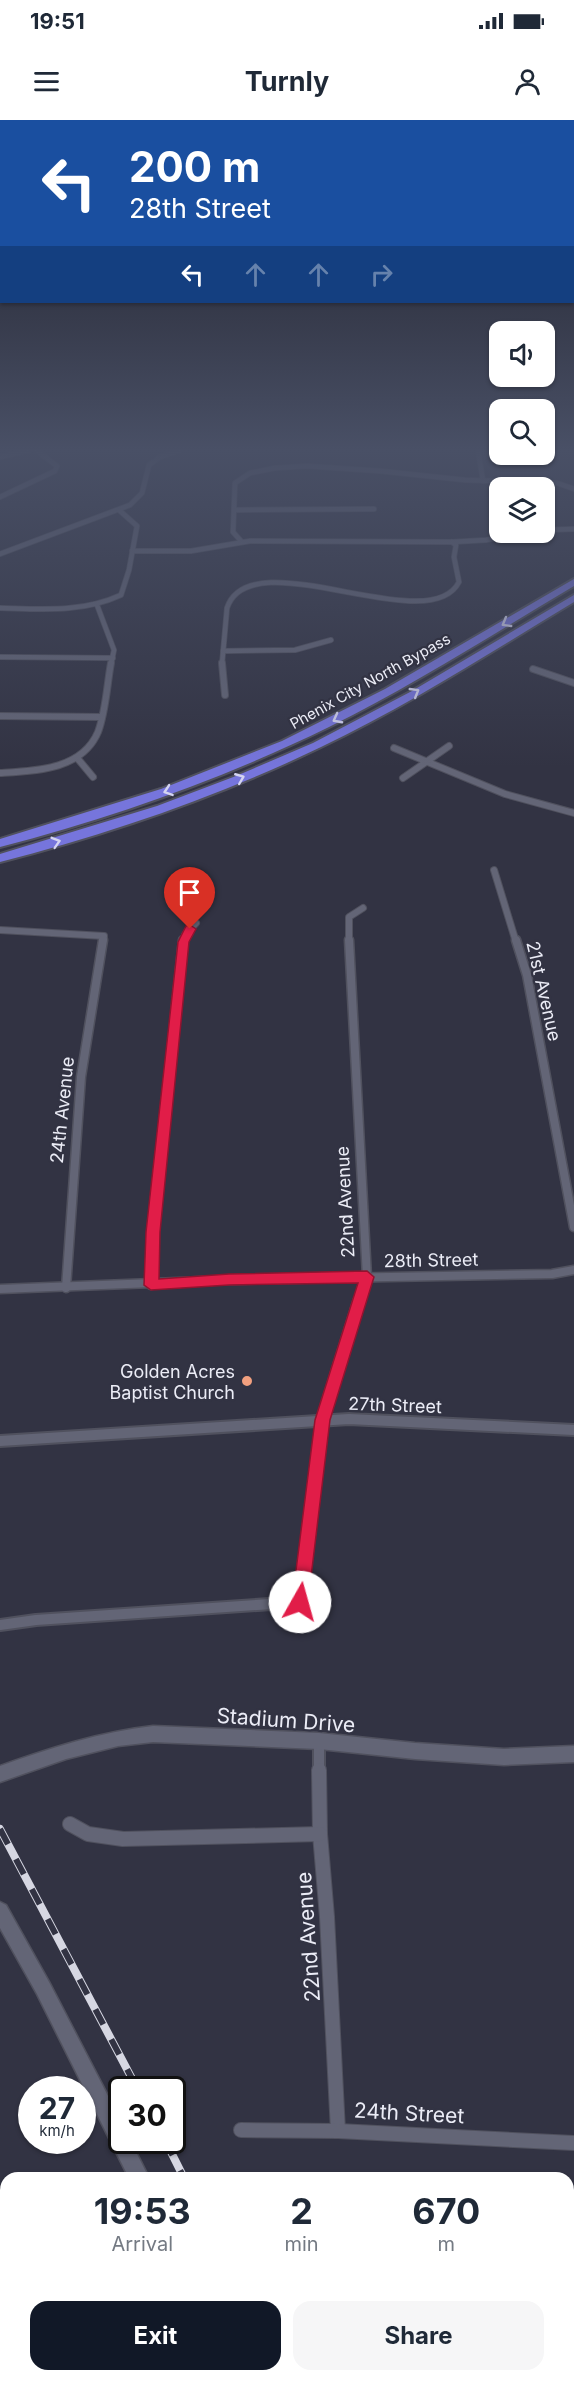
<!DOCTYPE html>
<html lang="en">
<head>
<meta charset="utf-8">
<style>
	body { margin:0; font-family:Inter,sans-serif; background:#f6f6f7; color:#1f2937; height:100vh; display:flex; flex-direction:column; font-size:22px; white-space:nowrap }
	* { box-sizing:border-box; margin:0 }
	p { font-size:20px; color:#747a83 }
	.icon { flex:none; width:33px; height:33px; fill:none; stroke:currentColor; stroke-width:2; stroke-linecap:round; stroke-linejoin:round }
	.map { position:relative; flex:1; overflow:hidden }
	.sheet { position:absolute; left:0px; top:2052px; width:574px; height:210px; display:flex; flex-direction:column; background:#fff; border-radius:18px 18px 0 0; box-shadow:0 2px 4px #0004 }
	.sheet>* { flex:none }
	.banner { position:absolute; left:0px; top:0px; width:574px; height:183px; box-shadow:0 2px 4px #0004; background:#1a4fa0; color:#fff; overflow:hidden }
	.tools { position:absolute; left:489px; top:201px; display:grid; gap:12px }
	.tools a { display:grid; place-items:center; width:66px; height:66px; border-radius:12px; background:#fff; box-shadow:0 2px 4px #0004; font-size:30px }
	.speed { position:absolute; left:18px; top:1956px; display:flex; gap:12px; font-size:30px; font-weight:700; text-align:center }
	.speed>* { display:grid; place-content:center; width:78px; height:78px; border-radius:50%; background:#fff; box-shadow:0 2px 4px #0004; line-height:1 }
	.speed small { font-size:15px; font-weight:400 }
	.speed .limit { border:3px solid #111; border-radius:9px; background:#fff; color:#111 }
	.pin { position:absolute; display:grid; place-items:center; width:51px; height:51px; color:#fff; margin:-62px -26px; border-radius:50% 50% 50% 0; rotate:-45deg; box-shadow:0 0 6px #0007 }
	.pin .icon { rotate:45deg }
	.me { position:absolute; width:66px; margin:-33px; rotate:7deg; stroke-linejoin:round; filter:drop-shadow(0 0 4px #0008) }
	.turn { display:flex; align-items:center; gap:21px; height:126px; padding:0 30px; font-size:27px }
	.turn .icon { width:78px; height:78px; stroke-width:2.5 }
	.turn b { display:block; font-size:42px; line-height:51px }
	.lanes { display:flex; align-items:center; height:57px; padding:0 30px; background:#0003; justify-content:center; gap:30px; direction:ltr }
	.lanes .off { opacity:.35 }
	.eta { display:flex; justify-content:space-evenly; align-items:center; height:102px; text-align:center }
	.eta b { font-size:36px; font-weight:700; line-height:42px }
	.cta { display:flex; gap:12px; margin-top:auto; padding:12px 30px }
	.cta a { flex:1; height:69px; border-radius:18px; background:#111827; color:#fff; font-size:24px; font-weight:700; line-height:69px; text-align:center }
	.cta a+a { background:#f6f6f7; color:#1f2937 }
	.status { display:flex; justify-content:space-between; align-items:center; height:42px; padding:0 30px; background:#fff; direction:ltr }
	.status svg { height:16px; fill:currentColor }
	header { display:flex; justify-content:space-between; align-items:center; height:78px; padding:0 30px; background:#fff; font-size:27px; font-weight:700 }
	.map>svg:first-child { display:block }
	.lines { fill:none; stroke-linecap:round; stroke-linejoin:round }
	.street-far4-casing { stroke:#50515e; stroke-width:6 }
	.street-far3-casing { stroke:#50515e; stroke-width:8 }
	.street-far2-casing { stroke:#50515e; stroke-width:11 }
	.street-far1-casing { stroke:#50515e; stroke-width:14 }
	.street-casing { stroke:#50515e; stroke-width:16 }
	.secondary-casing { stroke:#50515e; stroke-width:3 }
	.highway-casing { stroke:#50515e; stroke-width:4 }
	.street-far4 { stroke:#636576; stroke-width:4.5 }
	.street-far3 { stroke:#636576; stroke-width:6 }
	.street-far2 { stroke:#636576; stroke-width:8 }
	.street-far1 { stroke:#636576; stroke-width:10 }
	.street { stroke:#636576; stroke-width:14 }
	.secondary { fill:#636576; fill-rule:evenodd }
	.highway { fill:#7675dc; fill-rule:evenodd }
	.rail-casing { stroke:#d6d7e2; stroke-width:8 }
	.rail { stroke:#323343; stroke-width:6; stroke-dasharray:17; stroke-linecap:butt }
	.oneway { stroke:#d4d4f1 }
	.route { fill:#e11d48; stroke:#92132f; stroke-width:1.5 }
	.poi-dot { fill:#f2a07f; stroke:#323343; stroke-width:2 }
	.labels { text-anchor:middle; dominant-baseline:central; stroke-width:4.5; stroke-linejoin:round; paint-order:stroke }
	.far-street-label { font-size:15px; fill:#ebecf6; stroke:#323343 }
	.street-label { font-size:18px; fill:#ebecf6; stroke:#323343 }
	.poi-label { font-size:18px; fill:#ebecf6; stroke:#323343; text-anchor:end }
	.near-street-label { font-size:21px; fill:#ebecf6; stroke:#323343 }
</style>
</head>
<body>
<div class="status"><b>19:51</b><svg viewBox="0 0 49 12"><path d="M0 12V9h3v3zM5 12V6h3v6zM10 12V3h3v9zM15 12V0h3v12zM26 1h20v11H26zM47 4h2v5h-2z"/></svg></div>
<header><svg class="icon" aria-label="menu" viewBox="0 0 24 24"><path d="M4 6h16M4 12h16M4 18h16"/></svg>Turnly<svg class="icon" aria-label="person" viewBox="0 0 24 24"><circle cx="12" cy="8" r="4"/><path d="M4 21q1-7 8-7t8 7"/></svg></header>
<div class="map">
<svg width="574" height="2262" viewBox="0 0 574 2262">
	<rect width="100%" height="100%" fill="#323343"/>
	<g class="lines">
		<g class="street-far4-casing">
			<g id="street-far4">
				<polyline points="478,330 483,361"/>
				<polyline points="0,337 30,330"/>
				<polyline points="0,377 55,351 57,346 36,330"/>
				<polyline points="234,390 374,389"/>
				<polyline points="544,410 574,409"/>
				<polyline points="241,421 233,412 235,363 250,353 275,348 307,346 380,351 465,360 557,363 574,369"/>
				<polyline points="132,431 191,431 250,421 452,422 486,420 528,412"/>
				<polyline points="0,434 130,385 142,373 149,345 160,337 181,330"/>
				<polyline points="97,485 114,530 111,544"/>
				<path d="M0 488C42 489 82 493 121 475L129 450 137 406 119 390"/>
				<polyline points="223,531 295,530 331,520"/>
				<polyline points="0,537 113,538"/>
				<path d="M222 544 227 488C250 418 429 521 459 462L454 437 456 425 452 422"/>
			</g>
		</g>
		<g class="street-far3-casing">
			<g id="street-far3">
				<polyline points="222,543 225,575"/>
				<polyline points="533,549 574,563"/>
				<polyline points="0,596 101,597"/>
				<polyline points="394,628 505,674 574,693"/>
				<polyline points="78,639 93,657"/>
				<path d="M0 653C35 651 82 650 98 612 106 591 107 564 111 543"/>
				<polyline points="403,658 449,626"/>
				<polyline points="494,750 516,822"/>
				<polyline points="0,810 104,816 103,822"/>
				<polyline points="183,822 185,815 196,803"/>
				<polyline points="349,822 349,797 363,788"/>
			</g>
		</g>
		<g class="street-far2-casing">
			<g id="street-far2">
				<polyline points="349,820 367,1157 359,1182"/>
				<polyline points="516,820 527,855 574,1107"/>
				<polyline points="151,1165 153,1112 183,820"/>
				<polyline points="66,1168 81,957 103,820"/>
				<polyline points="0,1169 229,1160 552,1154 574,1150"/>
			</g>
		</g>
		<g class="street-far1-casing">
			<g id="street-far1">
				<polyline points="0,1321 349,1299 574,1310"/>
				<polyline points="0,1505 36,1500 300,1482 322,1300 359,1181"/>
				<polyline points="319,1621 319,1652"/>
			</g>
		</g>
		<g class="street-casing">
			<g id="street">
				<polyline points="319,1650 320,1714 327,1797 338,2011"/>
				<polyline points="70,1704 88,1714 123,1719 320,1714"/>
				<polyline points="241,2010 338,2011 574,2023"/>
			</g>
		</g>
		<g class="secondary-casing">
			<g id="secondary">
				<path d="M153 1606 319 1613 415 1623 504 1629 574 1626V1642L504 1645 415 1639 319 1629 153 1622 118 1626 66 1639 0 1662V1646C51 1628 100 1612 153 1606Z"/>
				<polygon points="0,1782 6,1785 49,1862 122,2003 122,2020 130,2020 149,2058 129,2058 37,1874 0,1808"/>
				<polygon points="229,2256 250,2256 252,2262 231,2262"/>
			</g>
		</g>
		<g class="highway-casing">
			<g id="highway">
				<path d="M574 459V466C493 514 414 565 329 607 225 658 113 698 0 727V719L161 669 282 621 385 569Z"/>
				<path d="M574 475V482C491 532 409 585 321 627 220 676 109 714 0 742V734L157 686 236 656 313 623 412 571Z"/>
			</g>
		</g>
		<use href="#street-far4" class="street-far4"/>
		<use href="#street-far3" class="street-far3"/>
		<use href="#street-far2" class="street-far2"/>
		<use href="#street-far1" class="street-far1"/>
		<use href="#street" class="street"/>
		<use href="#secondary" class="secondary"/>
		<use href="#highway" class="highway"/>
		<g class="rail-casing">
			<g id="rail">
				<polyline points="0,1709 138,1970"/>
				<polyline points="165,2020 184,2058"/>
				<polyline points="304,2256 308,2262"/>
			</g>
		</g>
		<use href="#rail" class="rail"/>
	</g>
	<defs><path id="oneway-chevron" d="M-2-3.5L2.5 0L-2 3.5" fill="none" stroke-width="1.6" stroke-linecap="round" stroke-linejoin="round" transform="scale(1.5)"/></defs>
	<g class="oneway">
		<use href="#oneway-chevron" transform="translate(506 503) rotate(150)"/>
		<use href="#oneway-chevron" transform="translate(415 572) rotate(-31)"/>
		<use href="#oneway-chevron" transform="translate(337 599) rotate(152)"/>
		<use href="#oneway-chevron" transform="translate(240 658) rotate(-22)"/>
		<use href="#oneway-chevron" transform="translate(168 671) rotate(161)"/>
		<use href="#oneway-chevron" transform="translate(56 722) rotate(-17)"/>
	</g>
	<linearGradient id="sky" x2="0" y2="1"><stop stop-color="#1c1c25"/><stop offset="0.51" stop-color="#495066"/><stop offset="1" stop-color="#495066" stop-opacity="0"/></linearGradient>
	<rect width="574" height="647" fill="url(#sky)"/>
	<polygon class="route" points="190,805 196,809 189,822 160,1112 159,1159 229,1154 367,1151 374,1157 330,1300 308,1482 306,1488 300,1490 294,1488 292,1482 315,1300 358,1163 229,1165 151,1170 144,1165 146,1112 178,822 186,806"/>
	<circle class="poi-dot" cx="247" cy="1261" r="6"/>
	<g class="labels">
		<g class="far-street-label">
			<text transform="translate(370 561) rotate(-29)">Phenix City North Bypass</text>
		</g>
		<g class="street-label">
			<text transform="translate(544 871) rotate(77)">21st Avenue</text>
			<text transform="translate(62 990) rotate(-84)">24th Avenue</text>
			<text transform="translate(345 1082) rotate(-93)">22nd Avenue</text>
			<text transform="translate(431 1140) rotate(-1)">28th Street</text>
			<text transform="translate(395 1285) rotate(2)">27th Street</text>
		</g>
		<g class="poi-label">
			<text x="235" y="1251">Golden Acres<tspan x="235" dy="21">Baptist Church</tspan></text>
		</g>
		<g class="near-street-label">
			<text transform="translate(286 1600) rotate(4)">Stadium Drive</text>
			<text transform="translate(308 1817) rotate(-94)">22nd Avenue</text>
			<text transform="translate(409 1993) rotate(3)">24th Street</text>
		</g>
	</g>
</svg>
<div class="tools">
<a><svg class="icon" aria-label="sound" viewBox="0 0 24 24"><path d="M4 9h4l5-4v14l-5-4H4zM17 9q2 3 0 6"/></svg></a>
<a><svg class="icon" aria-label="search" viewBox="0 0 24 24"><circle cx="10" cy="10" r="6"/><path d="M15 15l6 6"/></svg></a>
<a><svg class="icon" aria-label="layers" viewBox="0 0 24 24"><path d="M12 4l9 5-9 5-9-5zM3 14l9 5 9-5"/></svg></a>
</div>
<div class="speed"><div>27<small>km/h</small></div><div class="limit">30</div></div>
<div class="pin" style="left:190px;top:809px;background:#d93025"><svg class="icon" aria-label="arrive" viewBox="0 0 24 24"><path d="M6 21V4h12l-3 4 3 4H6"/></svg></div>
<svg class="me" style="left:300px;top:1482px" viewBox="-20 -20 40 40"><circle r="19" fill="#fff"/><path d="M0-13L10 11 0 6-10 11z" fill="#e11d48"/></svg>
<div class="banner">
<div class="turn"><svg class="icon" aria-label="left" viewBox="0 0 24 24"><path d="M17 20v-9H6M10 6l-5 5 5 5"/></svg><div><b>200 m</b>28th Street</div></div>
<div class="lanes"><svg class="icon" aria-label="left" viewBox="0 0 24 24"><path d="M17 20v-9H6M10 6l-5 5 5 5"/></svg><svg class="icon off" aria-label="ahead" viewBox="0 0 24 24"><path d="M12 20V5M6 11l6-6 6 6"/></svg><svg class="icon off" aria-label="ahead" viewBox="0 0 24 24"><path d="M12 20V5M6 11l6-6 6 6"/></svg><svg class="icon off" aria-label="right" viewBox="0 0 24 24"><path d="M7 20v-9h11M14 6l5 5-5 5"/></svg></div>
</div>
<section class="sheet">
<div class="eta">
<div><b>19:53</b><p>Arrival</p></div>
<div><b>2</b><p>min</p></div>
<div><b>670</b><p>m</p></div>
</div>
<div class="cta"><a>Exit</a><a>Share</a></div>
</section>
</div>
</body>
</html>
